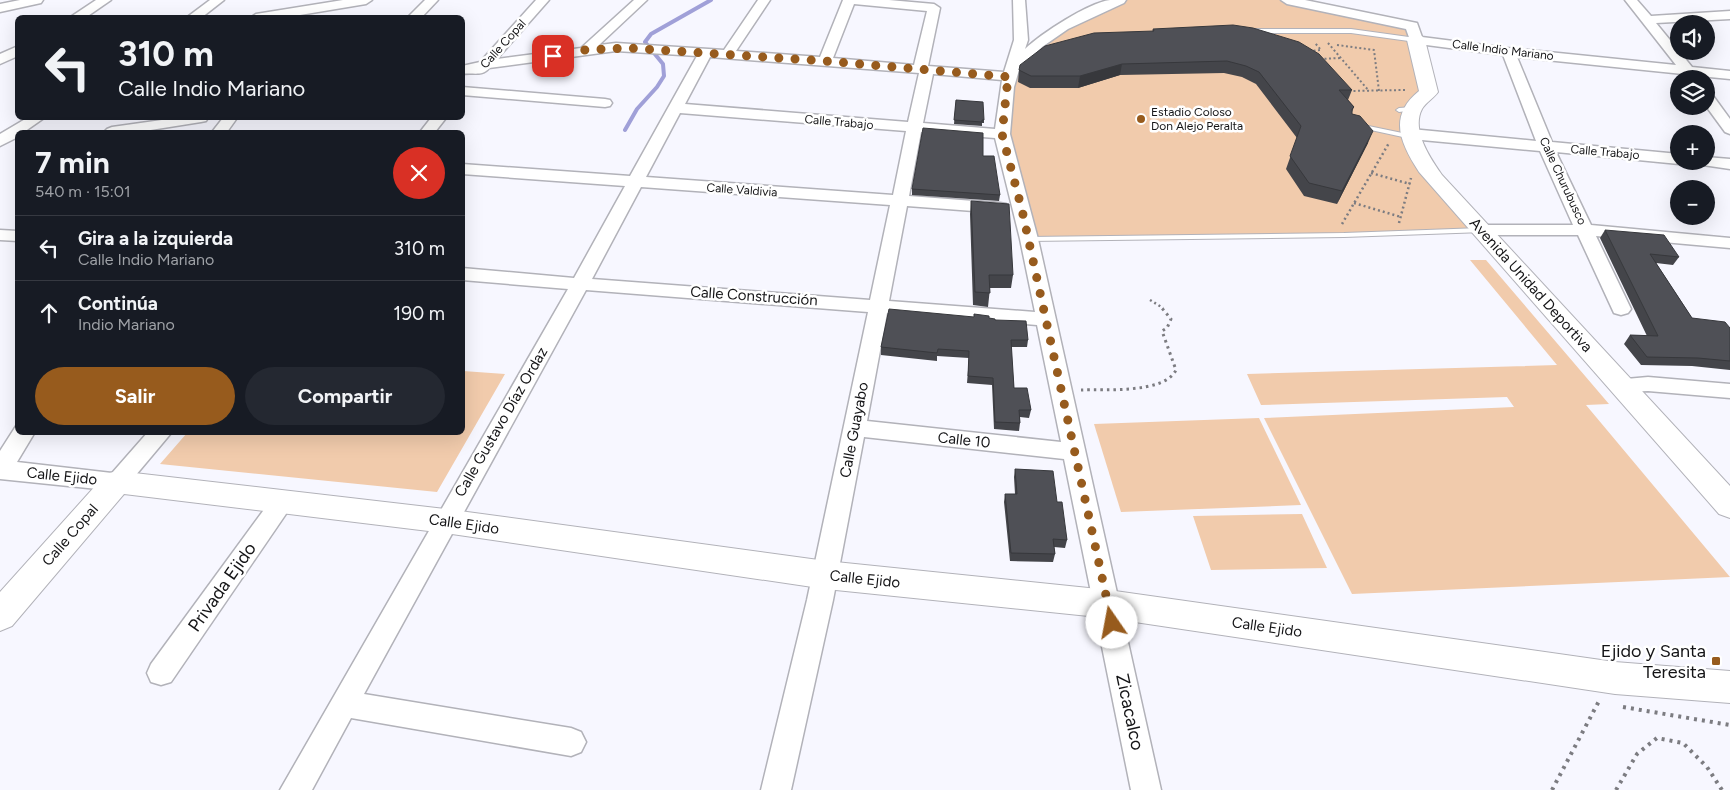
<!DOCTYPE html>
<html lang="es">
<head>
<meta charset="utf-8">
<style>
	body { margin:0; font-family:Figtree,sans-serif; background:#242831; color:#f1f3f6; height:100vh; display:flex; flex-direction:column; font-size:19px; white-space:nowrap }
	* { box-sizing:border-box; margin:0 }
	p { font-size:16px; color:#9ea1a6 }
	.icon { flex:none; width:28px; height:28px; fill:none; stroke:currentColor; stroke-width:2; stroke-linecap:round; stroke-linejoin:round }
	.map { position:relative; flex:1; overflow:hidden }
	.drawer { position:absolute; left:15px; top:130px; width:450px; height:305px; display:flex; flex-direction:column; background:#171b24; border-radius:8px; box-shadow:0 5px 20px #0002 }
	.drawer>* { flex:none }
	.banner { position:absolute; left:15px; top:15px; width:450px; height:105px; border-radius:8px; box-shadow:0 5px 20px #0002; background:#171b24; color:#f1f3f6; overflow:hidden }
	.buttons { position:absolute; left:1670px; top:15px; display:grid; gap:10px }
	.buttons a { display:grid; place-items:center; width:45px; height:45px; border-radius:50%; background:#171b24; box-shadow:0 5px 20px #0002; font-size:25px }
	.pin { position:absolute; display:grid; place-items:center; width:42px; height:42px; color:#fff; margin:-21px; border-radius:10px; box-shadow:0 2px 8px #0006 }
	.me { position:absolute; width:55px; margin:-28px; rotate:348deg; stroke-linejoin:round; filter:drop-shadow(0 0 4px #0008) }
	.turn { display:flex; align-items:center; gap:18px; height:105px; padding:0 20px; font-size:22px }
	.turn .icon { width:65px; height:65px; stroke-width:2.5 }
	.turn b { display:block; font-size:35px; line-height:42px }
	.round { display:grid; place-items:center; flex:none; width:52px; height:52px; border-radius:26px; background:#242831 }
	.summary { display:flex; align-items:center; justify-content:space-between; height:85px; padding:0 20px }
	h1 { font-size:30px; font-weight:700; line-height:38px }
	.cta { display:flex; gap:10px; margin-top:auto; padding:10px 20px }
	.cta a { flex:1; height:58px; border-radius:30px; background:#975b1d; color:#fff; font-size:20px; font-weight:700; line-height:58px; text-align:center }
	.cta a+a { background:#242831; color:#f1f3f6 }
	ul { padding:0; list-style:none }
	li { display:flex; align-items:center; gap:15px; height:65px; padding:0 20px; border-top:1px solid #363941 }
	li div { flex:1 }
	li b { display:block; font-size:19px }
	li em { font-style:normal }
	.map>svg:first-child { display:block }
	.green { fill:#f1cbac }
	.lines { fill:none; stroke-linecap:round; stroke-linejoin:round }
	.stream { stroke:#a0a0d8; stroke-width:4 }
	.lane-casing { stroke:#b2b2b9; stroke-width:2 }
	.street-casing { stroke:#b2b2b9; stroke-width:3 }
	.secondary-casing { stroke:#b2b2b9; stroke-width:2 }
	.path-far3 { stroke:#7c7c81; stroke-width:2; stroke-dasharray:2 2.5; stroke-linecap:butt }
	.path-far2 { stroke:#7c7c81; stroke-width:2.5; stroke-dasharray:2 3; stroke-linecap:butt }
	.path-far1 { stroke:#7c7c81; stroke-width:3; stroke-dasharray:2.5 4; stroke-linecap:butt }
	.path { stroke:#7c7c81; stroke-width:4; stroke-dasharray:3 5; stroke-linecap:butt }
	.lane { fill:#fff; fill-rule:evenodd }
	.street { fill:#fff; fill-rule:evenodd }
	.secondary { fill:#fff; fill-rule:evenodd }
	.wall { fill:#44454a }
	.shaded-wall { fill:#37383c }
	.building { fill:#4f5056; stroke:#37383c }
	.route { stroke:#975b1d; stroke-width:9; stroke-dasharray:0 16.2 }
	.poi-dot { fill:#975b1d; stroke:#fff; stroke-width:2 }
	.labels { text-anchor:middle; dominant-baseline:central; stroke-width:5; stroke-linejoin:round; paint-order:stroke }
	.far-street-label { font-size:12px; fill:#141416; stroke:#fff }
	.far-poi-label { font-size:12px; fill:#141416; stroke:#fff; text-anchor:start }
	.street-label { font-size:15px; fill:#141416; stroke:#fff }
	.near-street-label { font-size:18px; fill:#141416; stroke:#fff }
	.near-poi-label { font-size:18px; fill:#141416; stroke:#fff; text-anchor:end }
</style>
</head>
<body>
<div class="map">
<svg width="1730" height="790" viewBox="0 0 1730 790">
	<rect width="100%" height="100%" fill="#f7f7ff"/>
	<g class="green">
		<polygon points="1120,0 1287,0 1412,26 1429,92 1411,134 1481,230 1344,235 1029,239 1002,134 1007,87 1034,46"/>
		<polygon points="1470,260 1486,260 1609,404 1586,405 1730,577 1352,594 1264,418 1514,407 1507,397 1261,405 1247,374 1557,365"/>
		<polygon points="463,371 505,374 437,492 160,464 187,433 462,432"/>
		<polygon points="1259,418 1301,505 1121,512 1094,424"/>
		<polygon points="1302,514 1327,568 1211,570 1193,516"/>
	</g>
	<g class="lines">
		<polyline class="stream" points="625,130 637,109 657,87 664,76 663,64 645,42 651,34 711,0"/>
		<g class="lane-casing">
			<g id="lane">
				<polygon points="1351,29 1416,38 1419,40 1416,42 1351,33 1249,33 1246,31 1249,29"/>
				<polygon points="1413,107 1416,109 1415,110 1399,112 1396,110 1399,108"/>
				<polygon points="1354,123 1412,135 1416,137 1412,139 1357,127 1354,127"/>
				<polygon points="1481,228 1485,230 1484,232 1344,237 1029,241 1025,239 1029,237 1344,233"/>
			</g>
		</g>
		<g class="street-casing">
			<g id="street">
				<polygon points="20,0 43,0 41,3 0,12 0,4"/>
				<polygon points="96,0 111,0 85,18 69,18"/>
				<polygon points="210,0 224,0 201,18 186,18"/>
				<polygon points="343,0 372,0 366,4 282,18 250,18 256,14"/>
				<polygon points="425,0 438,0 421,18 407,18"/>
				<path d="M536 0H549L497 59 581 48 634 0H647L599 45 616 43 724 50 758 0H770L736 51 820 57 843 0H889L934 4 940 8 928 66 1004 72 1014 40 1013 0H1025L1028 40 1025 49C1042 33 1088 3 1110 0 1115 0 1121 0 1126 0L1124 3 1068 29 1042 47 1019 70 1014 87 1010 134 1038 239 1161 790H1131L1064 459 864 437 833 600 791 790H761L807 600 868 312 586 290 364 694 571 728 581 732 586 742 581 752 571 756 351 718 312 790H280L568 289 462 280V268L574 278 625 186 462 174V164L630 176 697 56 616 51 489 68C482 77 473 72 462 74V66L480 62ZM854 4 927 11 914 65 833 58ZM710 57 919 73 908 122 685 104ZM933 74 1002 80 995 129 923 123ZM680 113 906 131 893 195 646 177ZM921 132 995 138 1020 239 1035 312 889 301 907 206 1000 213 1006 212 1008 208 1006 204 1000 203 909 196ZM641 187 890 205 870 300 592 279ZM887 313 1037 325 1061 442 867 421Z"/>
				<polygon points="1281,0 1305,0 1417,23 1422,37 1508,48 1676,65 1625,0 1637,0 1651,16 1730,11 1730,19 1656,23 1692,67 1730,71 1730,79 1699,76 1697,79 1687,79 1683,74 1517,57 1552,142 1679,154 1679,161 1685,161 1679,164 1556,152 1591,225 1730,238 1730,248 1596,236 1631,309 1628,313 1621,315 1614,313 1578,235 1481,235 1475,234 1472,230 1475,226 1481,225 1573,225 1540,151 1411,139 1406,137 1403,134 1406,131 1411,129 1536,141 1503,55 1411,43 1406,29 1287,4"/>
				<polygon points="18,46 18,56 0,64 0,54"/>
				<polygon points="462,87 605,99 610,100 612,103 610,106 605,107 462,95"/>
				<polygon points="1706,92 1711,93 1730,119 1730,134 1725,132 1706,106"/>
				<polygon points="27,118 44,118 24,132 18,132 18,137 0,146 0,134"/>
				<polygon points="176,118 208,118 206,121 201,122 138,132 104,132 107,129 112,127"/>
				<polygon points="223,118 237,118 227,132 212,132"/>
				<polygon points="431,118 446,118 435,132 420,132"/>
				<polygon points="1706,157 1730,159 1730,169 1696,164 1694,161 1706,161"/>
				<polygon points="0,230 18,231 18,241 0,240"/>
				<polygon points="1648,377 1730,384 1730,398 1648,391 1622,392 1615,390 1611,385 1615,380"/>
				<polygon points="16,426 18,432 35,432 17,462 112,473 148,432 172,432 125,488 117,491 0,479 0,451"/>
				<polygon points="282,493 290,496 294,502 290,508 171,682 161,685 151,682 147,673 151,664 274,496"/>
			</g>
		</g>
		<g class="secondary-casing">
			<g id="secondary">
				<path d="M1416 35 1422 36 1425 40 1438 92C1434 98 1426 102 1422 109 1411 130 1430 158 1442 175L1730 486V518L1719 514 1419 172C1400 143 1388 116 1419 91L1407 40 1410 36Z"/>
				<polygon points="117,471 445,509 826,561 1108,590 1615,662 1730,671 1730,703 1615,694 1108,618 826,589 445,533 124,494 12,626 0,631 0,592 106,474"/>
			</g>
		</g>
		<g class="path-far3">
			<polyline points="1328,43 1369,91"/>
			<polyline points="1337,45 1374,50 1379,91"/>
			<polyline points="1309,51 1321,50 1315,43"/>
			<polyline points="1320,59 1341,58"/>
			<polyline points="1349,91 1405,90"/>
		</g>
		<g class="path-far2">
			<polyline points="1371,173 1410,184"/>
			<polyline points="1354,203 1401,217"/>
			<polyline points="1399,223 1411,178"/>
			<polyline points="1342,224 1389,143"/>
			<polyline points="1150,300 1163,308"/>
		</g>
		<path class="path-far1" d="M1081 390C1105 389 1164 394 1176 370L1162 331 1167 328 1171 319 1161 307"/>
		<g class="path">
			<polyline points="1623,707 1730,725"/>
			<polyline points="1552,790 1599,701"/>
			<polyline points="1616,790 1637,754 1657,738 1683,743 1707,767 1722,790"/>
		</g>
		<use href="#lane" class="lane"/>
		<use href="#street" class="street"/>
		<use href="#secondary" class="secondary"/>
	</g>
	<g class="wall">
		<polygon points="1153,29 1352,90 1348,100 1354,107 1352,112 1352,114 1368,143 1337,204 1304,196 1286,169 1297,138 1256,84 1242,77 1224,73 1120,75 1078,88 1030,88 1018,82 1019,70 1152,32"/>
		<polygon points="956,100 984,120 984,123 982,123 982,126 954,124"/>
		<polygon points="983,156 1000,195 999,201 912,195 912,189"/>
		<polygon points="971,201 1013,275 1011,288 990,288 988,307 973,305 970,214"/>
		<polygon points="1605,230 1679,257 1673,265 1656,263 1692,318 1730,328 1730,370 1692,366 1641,365 1624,344 1630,335 1647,336 1600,238"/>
		<polygon points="989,318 995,320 1028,340 1027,347 1011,347 1014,388 1031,410 1029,418 1020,417 1020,423 1019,431 994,429 992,385 967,383 969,358 937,356 937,361 881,355 881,347"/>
		<polygon points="1015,469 1057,502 1067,540 1065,548 1054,547 1055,554 1053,562 1010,561 1004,502 1005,494 1015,494 1014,477"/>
	</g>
	<g class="shaded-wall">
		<polygon points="1122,64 1120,75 1078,88 1080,76"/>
		<polygon points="1373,131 1368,143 1337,204 1342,191"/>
	</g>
	<g class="building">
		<polygon points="1233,25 1253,28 1299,42 1319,54 1352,90 1339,90 1354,107 1352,109 1352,114 1360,116 1373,131 1342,191 1309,183 1290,156 1301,126 1259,72 1246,66 1227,61 1122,64 1080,76 1031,76 1019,70 1020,65 1045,46 1094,33 1154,31 1153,29"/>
		<polygon points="956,100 983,102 984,120 982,120 982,122 954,120"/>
		<polygon points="923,128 983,133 983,156 994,156 1000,195 912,189"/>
		<polygon points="971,201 1009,204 1013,275 989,275 990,293 975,292"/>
		<polygon points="1605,230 1664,235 1679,257 1650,254 1692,318 1725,322 1730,328 1730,361 1698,358 1647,357 1630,335 1658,336"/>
		<polygon points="889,309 974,317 974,314 989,316 989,318 995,319 995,320 1026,321 1028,340 1011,340 1014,388 1027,388 1031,410 1019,410 1020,423 995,422 993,378 968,376 969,351 938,349 937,353 881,347"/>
		<polygon points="1015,469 1053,471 1057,502 1062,502 1067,540 1053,539 1055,554 1011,553 1005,494 1017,494"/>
	</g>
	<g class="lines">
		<polyline class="route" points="553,56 584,50 628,48 825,61 1010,77 1007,87 1002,134 1022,210 1112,623"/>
	</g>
	<g class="poi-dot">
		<circle cx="1141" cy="119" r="5"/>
		<rect x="1711" y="656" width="10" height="10" rx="2.5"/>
	</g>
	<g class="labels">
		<g class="far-street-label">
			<text transform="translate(503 44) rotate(-48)">Calle Copal</text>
			<text transform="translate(1503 50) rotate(7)">Calle Indio Mariano</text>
			<text transform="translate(839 122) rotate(5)">Calle Trabajo</text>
			<text transform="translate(1605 152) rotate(5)">Calle Trabajo</text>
			<text transform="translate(1563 181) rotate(65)">Calle Churubusco</text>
			<text transform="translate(742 190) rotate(4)">Calle Valdivia</text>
		</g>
		<g class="far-poi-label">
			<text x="1151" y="112">Estadio Coloso<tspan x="1151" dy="14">Don Alejo Peralta</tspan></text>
		</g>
		<g class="street-label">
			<text transform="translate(1531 285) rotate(48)">Avenida Unidad Deportiva</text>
			<text transform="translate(754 296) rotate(4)">Calle Construcción</text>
			<text transform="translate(501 422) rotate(-60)">Calle Gustavo Díaz Ordaz</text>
			<text transform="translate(854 430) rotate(-79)">Calle Guayabo</text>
			<text transform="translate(964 440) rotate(6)">Calle 10</text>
			<text transform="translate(62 476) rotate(6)">Calle Ejido</text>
			<text transform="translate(464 524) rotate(8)">Calle Ejido</text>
			<text transform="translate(70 535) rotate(-49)">Calle Copal</text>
			<text transform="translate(865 579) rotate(6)">Calle Ejido</text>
			<text transform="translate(1267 627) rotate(8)">Calle Ejido</text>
		</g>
		<g class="near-street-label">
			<text transform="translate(222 587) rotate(-55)">Privada Ejido</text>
			<text transform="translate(1130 712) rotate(78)">Zicacalco</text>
		</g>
		<g class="near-poi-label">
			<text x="1706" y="651">Ejido y Santa<tspan x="1706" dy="21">Teresita</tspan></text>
		</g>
	</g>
</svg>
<div class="buttons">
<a><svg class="icon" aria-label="sound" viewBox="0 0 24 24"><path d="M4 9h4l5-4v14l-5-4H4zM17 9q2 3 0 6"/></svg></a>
<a><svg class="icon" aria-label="layers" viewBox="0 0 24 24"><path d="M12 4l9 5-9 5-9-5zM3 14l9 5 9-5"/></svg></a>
<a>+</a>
<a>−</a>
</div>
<div class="pin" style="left:553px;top:56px;background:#d93025"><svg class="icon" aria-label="arrive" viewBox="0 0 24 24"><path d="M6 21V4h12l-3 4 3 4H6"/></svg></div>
<svg class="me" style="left:1112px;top:623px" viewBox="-20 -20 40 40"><circle r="19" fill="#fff"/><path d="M0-13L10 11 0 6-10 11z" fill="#975b1d"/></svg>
<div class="banner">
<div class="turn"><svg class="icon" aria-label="left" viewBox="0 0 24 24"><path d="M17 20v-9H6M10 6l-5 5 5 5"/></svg><div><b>310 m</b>Calle Indio Mariano</div></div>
</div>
<section class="drawer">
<div class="summary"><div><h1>7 min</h1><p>540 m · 15:01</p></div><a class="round" style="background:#d93025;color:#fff"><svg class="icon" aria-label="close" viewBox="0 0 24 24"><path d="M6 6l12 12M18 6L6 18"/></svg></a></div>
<ul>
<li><svg class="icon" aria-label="left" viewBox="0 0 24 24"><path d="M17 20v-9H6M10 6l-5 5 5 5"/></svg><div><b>Gira a la izquierda</b><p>Calle Indio Mariano</p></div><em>310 m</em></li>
<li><svg class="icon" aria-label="ahead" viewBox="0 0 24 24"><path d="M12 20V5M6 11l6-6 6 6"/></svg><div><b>Continúa</b><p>Indio Mariano</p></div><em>190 m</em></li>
</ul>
<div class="cta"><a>Salir</a><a>Compartir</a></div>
</section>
</div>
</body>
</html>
